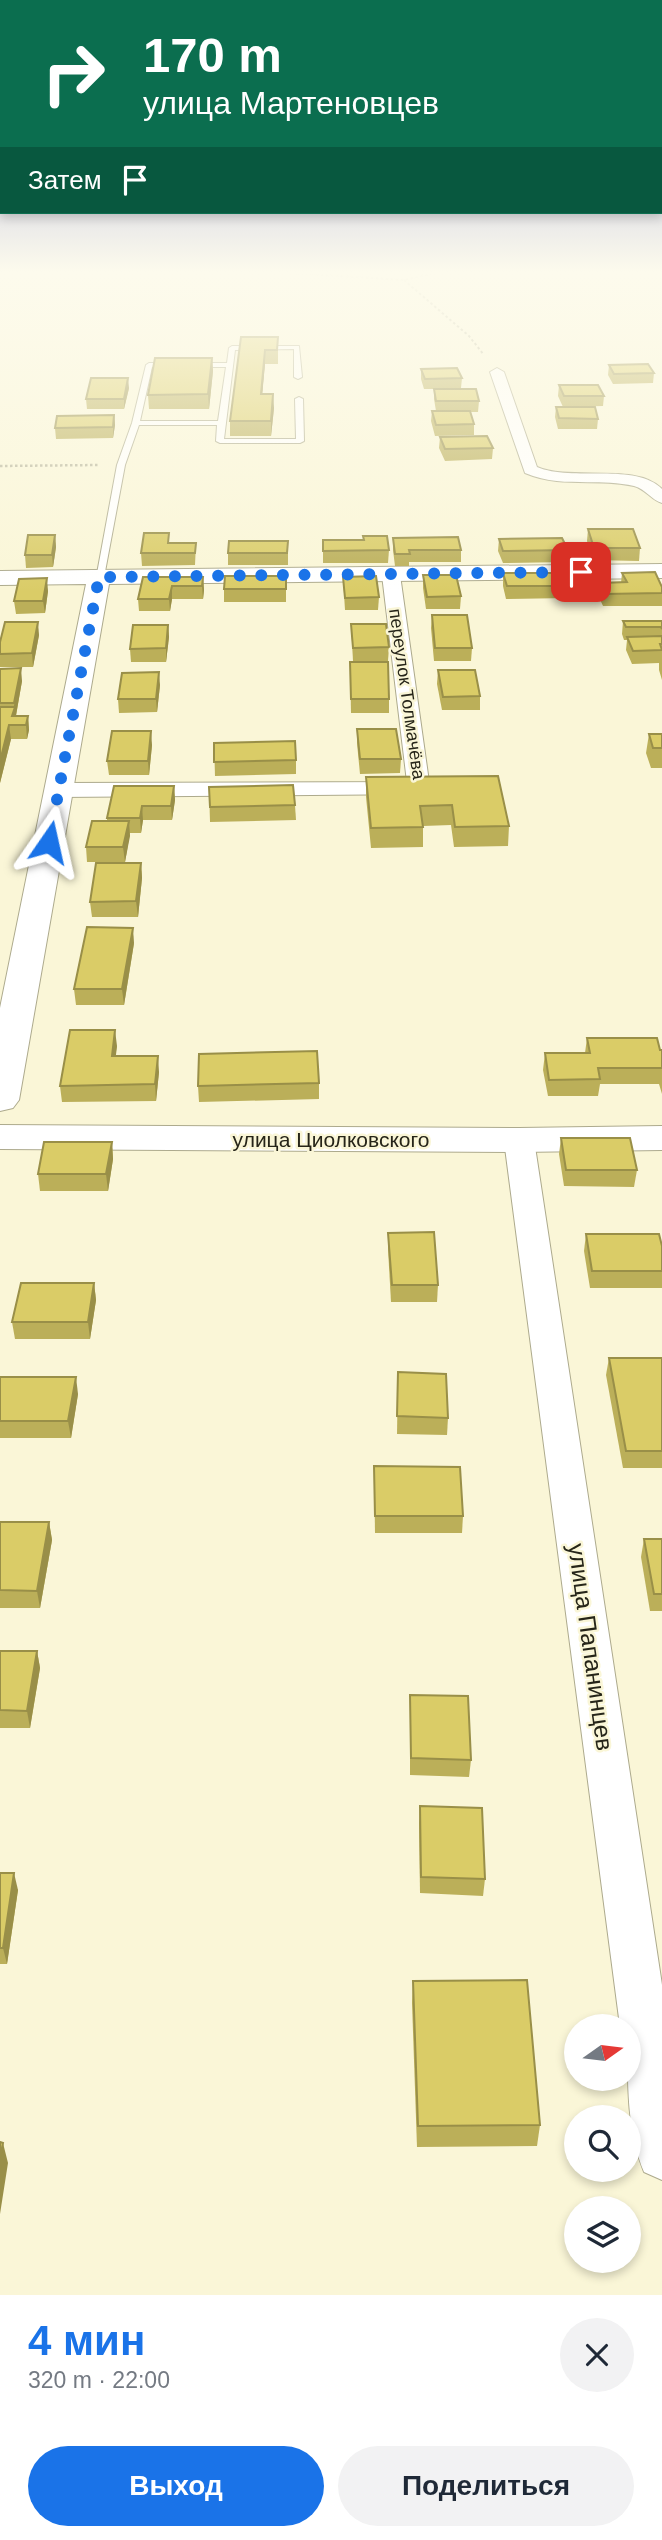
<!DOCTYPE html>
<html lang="ru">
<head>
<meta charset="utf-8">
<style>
	body { margin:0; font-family:Arial,sans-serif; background:#f2f2f3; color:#1f2937; height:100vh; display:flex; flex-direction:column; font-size:26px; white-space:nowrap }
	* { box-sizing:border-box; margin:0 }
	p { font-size:23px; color:#747a83 }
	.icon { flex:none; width:38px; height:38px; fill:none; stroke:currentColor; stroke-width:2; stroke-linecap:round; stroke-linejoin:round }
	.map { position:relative; height:2295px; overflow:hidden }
	.panel { display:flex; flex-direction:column; background:#fff; flex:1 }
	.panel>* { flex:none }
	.guide { position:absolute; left:0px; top:0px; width:663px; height:214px; box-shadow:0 4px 10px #0003; background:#0b6e4f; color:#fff; overflow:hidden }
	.needle { width:46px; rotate:76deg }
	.fabs { position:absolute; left:564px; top:2014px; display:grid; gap:14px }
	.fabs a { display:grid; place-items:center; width:77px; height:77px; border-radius:50%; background:#fff; box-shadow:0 4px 10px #0003; font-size:35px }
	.pin { position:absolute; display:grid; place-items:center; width:60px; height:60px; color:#fff; margin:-30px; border-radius:14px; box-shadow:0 4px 10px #0006 }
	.me { position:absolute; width:77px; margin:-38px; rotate:11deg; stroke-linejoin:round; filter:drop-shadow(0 0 5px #0008) }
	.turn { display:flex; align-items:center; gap:24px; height:147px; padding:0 28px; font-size:32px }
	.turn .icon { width:91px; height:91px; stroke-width:2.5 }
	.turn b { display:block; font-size:49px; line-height:60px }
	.then { display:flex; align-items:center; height:66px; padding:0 28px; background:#0003; gap:14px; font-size:26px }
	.round { display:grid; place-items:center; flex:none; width:74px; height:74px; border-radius:37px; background:#f2f2f3 }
	.summary { display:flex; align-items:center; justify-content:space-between; height:119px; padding:0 28px }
	h1 { font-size:42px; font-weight:700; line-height:52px; color:#1a73e8 }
	.cta { display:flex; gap:14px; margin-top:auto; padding:14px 28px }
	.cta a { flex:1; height:80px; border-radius:42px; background:#1a73e8; color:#fff; font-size:28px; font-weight:700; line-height:80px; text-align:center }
	.cta a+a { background:#f2f2f3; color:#1f2937 }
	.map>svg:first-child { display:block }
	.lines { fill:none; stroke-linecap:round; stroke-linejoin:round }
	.lane-casing { stroke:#adaa8d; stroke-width:2 }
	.street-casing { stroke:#adaa8d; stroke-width:2 }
	.secondary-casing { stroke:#adaa8d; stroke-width:2 }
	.path-far1 { stroke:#bab79e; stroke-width:2; stroke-dasharray:2.5 2.5; stroke-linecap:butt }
	.path { stroke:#bab79e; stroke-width:2.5; stroke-dasharray:2.5 2.5; stroke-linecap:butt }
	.lane { fill:#fff; fill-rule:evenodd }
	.street { fill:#fff; fill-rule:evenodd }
	.secondary { fill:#fff; fill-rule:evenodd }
	.wall { fill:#bbaf59 }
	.shaded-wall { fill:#998f48 }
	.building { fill:#dacc67; stroke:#998f48; stroke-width:2 }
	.route { stroke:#1a73e8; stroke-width:12; stroke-dasharray:0 21.6 }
	.labels { text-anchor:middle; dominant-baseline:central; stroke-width:5; stroke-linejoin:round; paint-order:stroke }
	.far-street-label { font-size:18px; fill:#262519; stroke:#faf6d7 }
	.street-label { font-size:21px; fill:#262519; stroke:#faf6d7 }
	.near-street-label { font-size:24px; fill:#262519; stroke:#faf6d7 }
</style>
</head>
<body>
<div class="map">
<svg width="662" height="2295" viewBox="0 0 662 2295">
	<rect width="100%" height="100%" fill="#faf6d7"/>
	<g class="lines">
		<g class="lane-casing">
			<path id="lane" d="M232 346H299L302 377 298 379 294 377V349L235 350 224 439H296L295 399 299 397 303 399 304 441 300 443H220L216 441 217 425H139L125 465 104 577 96 579 117 465 132 423 146 365 149 363H227L229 348ZM152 367H226L218 421H140Z"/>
		</g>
		<g class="street-casing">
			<g id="street">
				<path d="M497 368 504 372 537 467C572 482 636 462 662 489V503C651 500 646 489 634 486 597 477 563 489 525 473L490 372Z"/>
				<polygon points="391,570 400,575 430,789 427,794 58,797 50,795 47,790 50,785 58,783 407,782 382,575"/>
				<path d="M519 1131 529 1133 534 1140 662 1985V2180L644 2172C625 2125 628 2075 628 2026H620L504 1140 509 1133Z"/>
			</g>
		</g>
		<g class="secondary-casing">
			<g id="secondary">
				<polygon points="662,564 662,578 109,584 19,1100 13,1108 0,1111 0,1008 86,584 0,585 0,571"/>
				<polygon points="0,1125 519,1128 662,1126 662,1150 519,1152 0,1149"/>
			</g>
		</g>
		<g class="path-far1">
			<polyline points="256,271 404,280 442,271"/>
			<polyline points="404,280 469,336 484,355"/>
		</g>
		<polyline class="path" points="0,466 99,465"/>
		<use href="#lane" class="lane"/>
		<use href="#street" class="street"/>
		<use href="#secondary" class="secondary"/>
	</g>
	<g class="wall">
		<polygon points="241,337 278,337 278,364 265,364 262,394 274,408 271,436 230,436 230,421"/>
		<polygon points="212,358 213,371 209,409 149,409 148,395"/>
		<polygon points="609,365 654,373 653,383 613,384 608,375"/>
		<polygon points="421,369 462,378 461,388 479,401 478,412 470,412 474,424 474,435 435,436 431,421 432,411 436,411 434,399 434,389 424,389 421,379"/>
		<polygon points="559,385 604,396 603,406 563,407 558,396"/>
		<polygon points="129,388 124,409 87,409 86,399"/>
		<polygon points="556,407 598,419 597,429 558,429 555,417"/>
		<polygon points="114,415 115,425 113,438 56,439 55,428"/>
		<polygon points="440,437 493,448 492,459 445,461 439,448"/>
		<polygon points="588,529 640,548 639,561 593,560 587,541"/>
		<polygon points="169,533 169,543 196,543 195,565 142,566 141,553"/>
		<polygon points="55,535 56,547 53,567 26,568 25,555"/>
		<polygon points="393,538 461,550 461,562 409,562 409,566 395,566 393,550"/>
		<polygon points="499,539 568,550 567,562 503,563 498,551"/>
		<polygon points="323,540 389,550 388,563 323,563"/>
		<polygon points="288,541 288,565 228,565 228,553"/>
		<polygon points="503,573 569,586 568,598 506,599 503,586"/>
		<polygon points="622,573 662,587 662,606 603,606 598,595 600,583 621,583"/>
		<polygon points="423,575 461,596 460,609 426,609 423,588"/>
		<polygon points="286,576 286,602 224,602 224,589"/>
		<polygon points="143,577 203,577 204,590 203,599 172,599 170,611 139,611 138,599"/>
		<polygon points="343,577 379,597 378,610 345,610"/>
		<polygon points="48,591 45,613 16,614 14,601"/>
		<polygon points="432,615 472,648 471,661 434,661 431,628"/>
		<polygon points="623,621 662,621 662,680 659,670 659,663 632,664 626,650 627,640 624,640 622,634"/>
		<polygon points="351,624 389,647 388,661 353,661"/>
		<polygon points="168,625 169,637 166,662 131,662 130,649"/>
		<polygon points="39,635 33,667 0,667 0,642"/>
		<polygon points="350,662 389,699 389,713 351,713"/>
		<polygon points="0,669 22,681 16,716 28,716 29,730 27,739 11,739 0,783"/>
		<polygon points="438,670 480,696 480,710 442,710 437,684"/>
		<polygon points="160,685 157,712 119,713 118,699"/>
		<polygon points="357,729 401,759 400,773 360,774 357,743"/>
		<polygon points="649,734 662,734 662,768 651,768 646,753"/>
		<polygon points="214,743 296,760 296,774 215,776"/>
		<polygon points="152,745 149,775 109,775 107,761"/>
		<polygon points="498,776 509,826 508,846 454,847 451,825 423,826 423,847 371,848 366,797 366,777"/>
		<polygon points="174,786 175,800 172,820 143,820 141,833 130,833 125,862 87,862 86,847 107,821 107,818"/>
		<polygon points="209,787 295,805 296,820 210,822"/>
		<polygon points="141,863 142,878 138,917 92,917 90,902"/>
		<polygon points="134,943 124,1005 76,1005 74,989"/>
		<polygon points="587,1038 662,1050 662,1094 659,1084 600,1084 598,1096 548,1096 543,1070 545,1053 585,1053"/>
		<polygon points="117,1046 115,1056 159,1072 156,1101 62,1102 60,1086"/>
		<polygon points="319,1083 319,1099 199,1102 198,1086"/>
		<polygon points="561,1138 637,1170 634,1187 564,1186 559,1154"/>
		<polygon points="112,1142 113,1159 108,1191 40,1191 38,1174"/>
		<polygon points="388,1233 438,1285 437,1302 391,1302 388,1249"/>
		<polygon points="586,1234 662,1246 662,1288 590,1288 584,1251"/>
		<polygon points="94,1283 96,1300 90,1339 15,1339 12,1322"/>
		<polygon points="609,1358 662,1358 662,1468 623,1468 606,1375"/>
		<polygon points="398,1372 448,1418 447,1435 397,1434"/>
		<polygon points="0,1377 78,1394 71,1438 0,1438"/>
		<polygon points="374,1466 463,1516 462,1533 375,1533"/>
		<polygon points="0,1522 49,1522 52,1540 40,1608 0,1608"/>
		<polygon points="644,1539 662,1539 662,1611 650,1611 641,1557"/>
		<polygon points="0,1651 37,1651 40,1668 30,1728 0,1728"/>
		<polygon points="410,1695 471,1760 469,1777 410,1775"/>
		<polygon points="420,1806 485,1879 483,1896 420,1893 419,1823"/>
		<polygon points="0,1873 18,1890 7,1964 0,1964"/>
		<polygon points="413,1981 540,2125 537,2146 417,2147 412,2003"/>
	</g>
	<g class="shaded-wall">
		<polygon points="265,350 265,364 261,408 261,394"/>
		<polygon points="212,358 213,371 209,409 208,394"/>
		<polygon points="128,378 129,388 124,409 124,399"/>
		<polygon points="273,394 274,408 271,436 271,421"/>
		<polygon points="114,415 115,425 113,438 113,427"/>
		<polygon points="55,535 56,547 53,567 52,555"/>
		<polygon points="203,577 204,590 203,599 202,586"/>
		<polygon points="47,578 48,591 45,613 43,601"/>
		<polygon points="172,586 172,599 170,611 169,599"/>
		<polygon points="38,622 39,635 33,667 32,653"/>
		<polygon points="168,625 169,637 166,662 166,648"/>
		<polygon points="21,668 22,681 16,715 16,721 12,716"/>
		<polygon points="159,672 160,685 157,712 156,699"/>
		<polygon points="28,716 29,730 27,739 26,725"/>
		<polygon points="9,725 11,739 0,783 0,761"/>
		<polygon points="151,731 152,745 149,775 148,761"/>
		<polygon points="174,786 175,800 172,820 171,806"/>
		<polygon points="142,806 143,820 141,833 140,818"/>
		<polygon points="129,821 130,836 125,862 123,847"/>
		<polygon points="141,863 142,878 138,917 136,901"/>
		<polygon points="133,928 134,943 124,1005 122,989"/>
		<polygon points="115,1030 117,1046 114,1072 112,1056"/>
		<polygon points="158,1056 159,1072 156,1101 155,1084"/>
		<polygon points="112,1142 113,1159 108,1191 106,1174"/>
		<polygon points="94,1283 96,1300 90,1339 88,1322"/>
		<polygon points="76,1377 78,1394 71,1438 68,1421"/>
		<polygon points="49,1522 52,1540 40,1608 37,1591"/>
		<polygon points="37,1651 40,1668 30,1728 27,1711"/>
		<polygon points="14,1873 18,1890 7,1964 3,1948"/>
		<polygon points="3,2143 8,2163 0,2214 0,2157"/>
	</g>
	<g class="building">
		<polygon points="241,337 278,337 277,350 265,350 261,394 273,394 271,421 230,421"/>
		<polygon points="155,358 212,358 208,394 148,395"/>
		<polygon points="648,364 654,373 614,374 609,365"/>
		<polygon points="457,368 462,378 425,379 421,369"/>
		<polygon points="91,378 128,378 124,399 86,399"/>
		<polygon points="559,385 598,385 604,396 564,396"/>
		<polygon points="434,389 476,389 479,401 436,401"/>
		<polygon points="556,407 595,407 598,419 559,418"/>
		<polygon points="432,411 470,411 474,424 436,425"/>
		<polygon points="114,415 113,427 55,428 57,416"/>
		<polygon points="487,436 493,448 445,449 440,437"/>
		<polygon points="588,529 633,529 640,548 594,548"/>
		<polygon points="144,533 169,533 168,543 196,543 195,553 141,553"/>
		<polygon points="28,535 55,535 52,555 25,555"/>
		<polygon points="363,536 387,536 389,550 323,551 323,540 364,540"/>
		<polygon points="458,537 461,550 409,550 410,554 395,554 393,538"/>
		<polygon points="562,538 568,550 503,551 499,539"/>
		<polygon points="229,541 288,541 287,553 228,553"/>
		<polygon points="655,572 662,587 662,593 604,594 600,583 627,582 622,573"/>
		<polygon points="503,573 565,573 569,586 507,586"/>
		<polygon points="423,575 456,575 461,596 427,597"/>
		<polygon points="225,576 286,576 286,589 224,589"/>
		<polygon points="376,576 379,597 345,598 343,577"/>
		<polygon points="143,577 203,577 202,586 172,586 169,599 138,599"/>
		<polygon points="47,578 43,601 14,601 19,579"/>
		<polygon points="432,615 467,615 472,648 435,648"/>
		<polygon points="623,621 662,621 662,629 661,627 626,627"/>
		<polygon points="5,622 38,622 32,653 0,654 0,642"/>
		<polygon points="351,624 386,624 389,647 353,648"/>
		<polygon points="133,625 168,625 166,648 130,649"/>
		<polygon points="662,636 662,644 660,644 662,650 633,651 627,637"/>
		<polygon points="350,662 388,662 389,699 351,699"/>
		<polygon points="21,668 14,703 0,703 0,669"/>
		<polygon points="438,670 475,670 480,696 443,697"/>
		<polygon points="159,672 156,699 118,699 122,673"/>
		<polygon points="0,707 15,707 12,716 28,716 26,725 9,725 0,761"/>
		<polygon points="357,729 396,729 401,759 360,759"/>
		<polygon points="112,731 151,731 148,761 107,761"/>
		<polygon points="649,734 662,734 662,748 653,748"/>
		<polygon points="295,741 296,760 214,762 214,743"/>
		<polygon points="498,776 509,826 455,827 452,805 420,806 423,827 371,828 366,777"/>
		<polygon points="293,785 295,805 210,807 209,787"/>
		<polygon points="114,786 174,786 171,806 142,806 140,818 107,818"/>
		<polygon points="92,821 129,821 123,847 86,847"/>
		<polygon points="96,863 141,863 136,901 90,902"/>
		<polygon points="87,927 133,928 122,989 74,989"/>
		<polygon points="70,1030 115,1030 112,1056 158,1056 155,1084 60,1086"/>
		<polygon points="587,1038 657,1038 660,1050 662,1050 662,1068 598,1068 600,1079 549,1080 545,1053 590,1053"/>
		<polygon points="317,1051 319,1083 198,1086 199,1054"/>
		<polygon points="561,1138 630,1138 637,1170 566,1170"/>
		<polygon points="44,1142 112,1142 106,1174 38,1174"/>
		<polygon points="434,1232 438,1285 392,1285 388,1233"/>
		<polygon points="586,1234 659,1234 662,1246 662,1271 592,1271"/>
		<polygon points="21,1283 94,1283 88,1322 12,1322"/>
		<polygon points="609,1358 662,1358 662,1451 626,1451"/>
		<polygon points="398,1372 446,1374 448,1418 397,1416"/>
		<polygon points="0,1377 76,1377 68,1421 0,1421"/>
		<polygon points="374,1466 460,1467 463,1516 375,1516"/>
		<polygon points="0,1522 49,1522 37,1591 0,1590"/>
		<polygon points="644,1539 662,1539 662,1594 654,1594"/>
		<polygon points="0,1651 37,1651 27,1711 0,1710"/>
		<polygon points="410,1695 468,1696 471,1760 411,1758"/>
		<polygon points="420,1806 482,1808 485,1879 421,1877"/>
		<polygon points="0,1873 14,1873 3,1948 0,1948"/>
		<polygon points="527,1980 540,2125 418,2126 413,1981"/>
		<polygon points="0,2142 3,2143 0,2157"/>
	</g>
	<linearGradient id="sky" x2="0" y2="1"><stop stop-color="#989dd7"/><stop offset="0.46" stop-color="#fdfbed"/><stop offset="1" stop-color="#fdfbed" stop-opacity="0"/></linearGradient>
	<rect width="662" height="592" fill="url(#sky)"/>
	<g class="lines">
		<polyline class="route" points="49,842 99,577 581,572"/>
	</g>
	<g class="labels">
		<g class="far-street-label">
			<text transform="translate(407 694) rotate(82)">переулок Толмачёва</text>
		</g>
		<g class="street-label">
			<text x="331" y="1139">улица Циолковского</text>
		</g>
		<g class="near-street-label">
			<text transform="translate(591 1647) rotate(82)">улица Папанинцев</text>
		</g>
	</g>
</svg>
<div class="fabs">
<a><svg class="needle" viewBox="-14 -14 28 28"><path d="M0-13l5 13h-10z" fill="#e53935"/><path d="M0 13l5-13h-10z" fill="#747a83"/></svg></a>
<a><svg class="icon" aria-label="search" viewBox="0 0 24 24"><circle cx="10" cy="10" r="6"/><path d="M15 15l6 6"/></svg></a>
<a><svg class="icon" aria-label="layers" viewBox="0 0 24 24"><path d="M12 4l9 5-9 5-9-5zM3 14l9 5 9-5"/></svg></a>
</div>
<div class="pin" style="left:581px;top:572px;background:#d93025"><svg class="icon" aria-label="arrive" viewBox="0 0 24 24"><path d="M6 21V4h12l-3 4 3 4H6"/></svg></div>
<svg class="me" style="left:49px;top:842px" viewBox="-20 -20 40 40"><path d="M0-17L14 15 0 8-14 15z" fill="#1a73e8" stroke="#fff" stroke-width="4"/></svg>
<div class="guide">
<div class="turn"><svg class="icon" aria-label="right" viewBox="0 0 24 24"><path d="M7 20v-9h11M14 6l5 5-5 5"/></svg><div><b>170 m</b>улица Мартеновцев</div></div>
<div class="then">Затем<svg class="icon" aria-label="arrive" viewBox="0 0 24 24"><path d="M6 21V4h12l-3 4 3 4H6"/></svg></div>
</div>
</div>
<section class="panel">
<div class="summary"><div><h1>4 мин</h1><p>320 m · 22:00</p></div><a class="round"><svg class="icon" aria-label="close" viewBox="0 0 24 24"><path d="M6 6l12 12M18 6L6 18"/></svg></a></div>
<div class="cta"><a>Выход</a><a>Поделиться</a></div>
</section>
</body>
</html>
